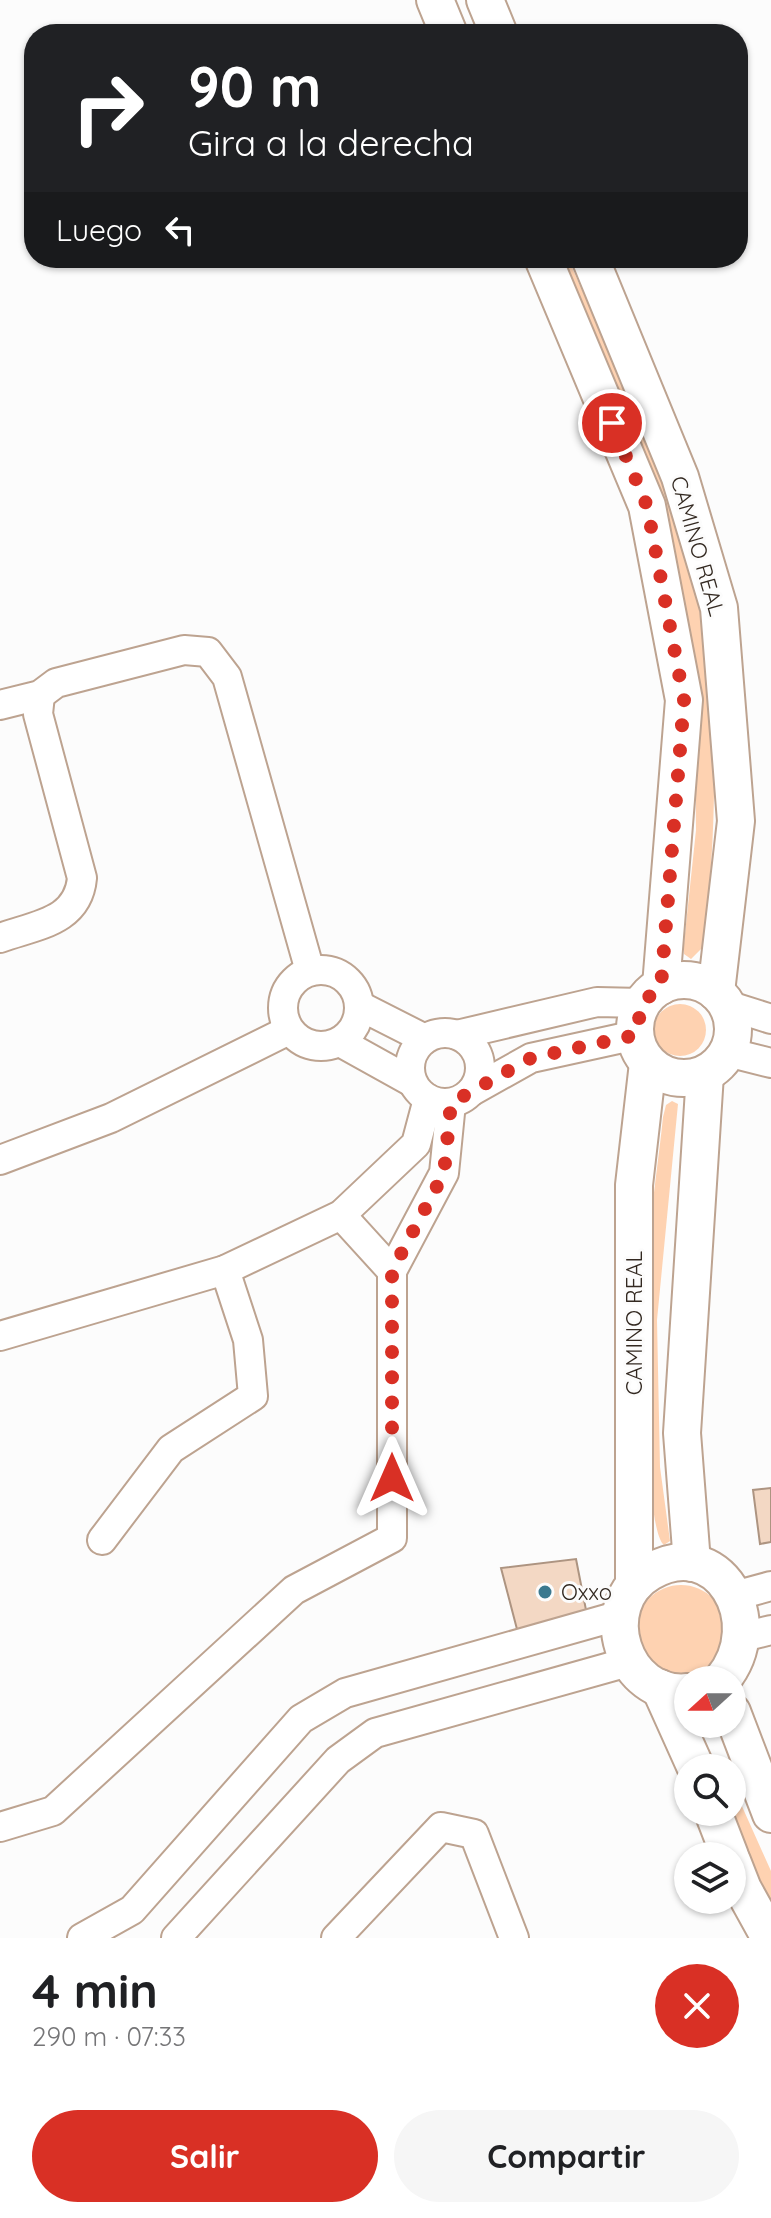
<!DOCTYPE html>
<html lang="es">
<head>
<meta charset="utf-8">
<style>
	body { margin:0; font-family:Quicksand,sans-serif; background:#f6f6f6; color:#202124; height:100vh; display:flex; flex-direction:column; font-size:30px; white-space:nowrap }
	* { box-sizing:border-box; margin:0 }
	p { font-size:26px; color:#757577 }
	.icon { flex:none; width:44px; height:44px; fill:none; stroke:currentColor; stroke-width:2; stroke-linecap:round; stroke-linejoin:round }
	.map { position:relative; height:1938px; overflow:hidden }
	.details { display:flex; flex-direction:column; background:#fff; flex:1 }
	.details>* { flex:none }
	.hud { position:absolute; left:24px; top:24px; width:724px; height:244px; border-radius:32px; box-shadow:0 2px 6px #0004; background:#202124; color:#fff; overflow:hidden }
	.needle { width:52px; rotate:249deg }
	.tools { position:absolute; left:674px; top:1666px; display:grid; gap:16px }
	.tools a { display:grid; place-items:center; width:72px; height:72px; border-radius:50%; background:#fff; box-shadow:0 2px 6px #0004; font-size:40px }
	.pin { position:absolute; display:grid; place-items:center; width:68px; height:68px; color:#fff; margin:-34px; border:4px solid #fff; border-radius:50%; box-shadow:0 2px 8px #0007 }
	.me { position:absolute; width:88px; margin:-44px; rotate:0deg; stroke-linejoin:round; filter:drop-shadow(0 0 6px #0008) }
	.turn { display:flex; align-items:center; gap:28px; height:168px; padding:0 32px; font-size:36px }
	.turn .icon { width:104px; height:104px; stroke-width:2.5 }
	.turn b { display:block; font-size:56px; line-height:68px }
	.then { display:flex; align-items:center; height:76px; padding:0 32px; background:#0003; gap:16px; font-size:30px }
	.round { display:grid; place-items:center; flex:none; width:84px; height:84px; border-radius:42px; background:#f6f6f6 }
	.summary { display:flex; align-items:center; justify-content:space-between; height:136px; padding:0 32px }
	h1 { font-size:48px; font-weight:700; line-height:60px }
	.primary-button { display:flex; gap:16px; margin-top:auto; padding:16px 32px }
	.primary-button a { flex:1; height:92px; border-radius:48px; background:#d93025; color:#fff; font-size:32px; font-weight:700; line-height:92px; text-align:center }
	.primary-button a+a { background:#f6f6f6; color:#202124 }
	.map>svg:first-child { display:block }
	.green { fill:#fed2b1 }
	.building { fill:#f3d8c4; stroke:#ad9481; stroke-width:2 }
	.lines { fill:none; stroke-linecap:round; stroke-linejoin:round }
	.minor-casing { stroke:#bda390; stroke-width:32 }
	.major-casing { stroke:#bda390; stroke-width:40 }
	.minor { stroke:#fff; stroke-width:28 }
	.major { stroke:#fff; stroke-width:36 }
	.route { stroke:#d93025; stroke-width:14; stroke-dasharray:0 25.2 }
	.poi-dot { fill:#3b798f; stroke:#fcfcfc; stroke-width:3 }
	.labels { text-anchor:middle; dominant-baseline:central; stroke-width:6; stroke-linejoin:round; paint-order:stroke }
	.street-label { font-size:22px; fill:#332921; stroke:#fcfcfc }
	.poi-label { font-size:22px; fill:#332921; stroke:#fcfcfc; text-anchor:start }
</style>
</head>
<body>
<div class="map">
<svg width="771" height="1938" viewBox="0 0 771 1938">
	<rect width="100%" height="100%" fill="#fcfcfc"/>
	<g class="green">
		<path d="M551 258H568C611 359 664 461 692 567 721 678 718 834 703 947L691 959 684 954V943L696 830 695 734 688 653Z"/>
		<circle cx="680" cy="1030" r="26"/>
		<path d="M672 1101 678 1104 657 1320 660 1467 670 1541 664 1545C641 1527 648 1281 650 1238 652 1198 659 1158 663 1117L666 1105Z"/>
		<circle cx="681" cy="1630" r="45"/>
		<path d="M732 1784 771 1871V1908C752 1868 732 1829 732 1784Z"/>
	</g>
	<g class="building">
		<polygon points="771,1488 771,1542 760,1544 753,1490"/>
		<polygon points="576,1559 587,1615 518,1633 501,1568"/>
	</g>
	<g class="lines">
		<g class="minor-casing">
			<g id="minor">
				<polyline points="0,705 40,695 56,683 184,650 208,652 227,677 310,971"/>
				<path d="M0 938C36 925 78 922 82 878L38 714 40 695"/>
				<circle cx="321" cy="1008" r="38"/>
				<polyline points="727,1005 771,1019"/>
				<polyline points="360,1006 425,1039"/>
				<circle cx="445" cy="1068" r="35"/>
				<polyline points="457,1035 597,1002 642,1003"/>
				<polyline points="340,1042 412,1082"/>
				<polyline points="727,1052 771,1063"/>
				<polyline points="472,1091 531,1058 636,1035"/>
				<polyline points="0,1160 111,1118 289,1030"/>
				<polyline points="341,1215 392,1271"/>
				<polyline points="0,1336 225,1270 341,1215 416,1144 428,1099"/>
				<polyline points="102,1540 171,1449 253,1396 248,1340 225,1270"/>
				<polyline points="738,1595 771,1586"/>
				<polyline points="747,1636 771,1630"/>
				<polyline points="0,1827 53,1811 294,1590 392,1538 392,1271 444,1173 451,1103"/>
				<polyline points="82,1938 132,1910 301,1719 345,1693 621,1615"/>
				<polyline points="176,1938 338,1760 375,1733 628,1662"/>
				<polyline points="336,1938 441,1827 474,1834 514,1938"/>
			</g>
		</g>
		<g class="major-casing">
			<g id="major">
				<polyline points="435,0 449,34"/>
				<polyline points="485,0 499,34"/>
				<polyline points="543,258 647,506 684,700 661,986"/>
				<polyline points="590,258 680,477 719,608 736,821 716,992"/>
				<circle cx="684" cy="1029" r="49"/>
				<polyline points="692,1563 682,1433 705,1074"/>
				<polyline points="634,1585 634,1185 648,1063"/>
				<polyline points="660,1688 696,1768"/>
				<path d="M688 1692C623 1699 593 1605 650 1572 717 1532 771 1621 722 1680"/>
				<polyline points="732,1712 771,1814"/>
				<polyline points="713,1812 730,1856"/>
				<polyline points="732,1861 743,1889 770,1938"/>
			</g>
		</g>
		<use href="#minor" class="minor"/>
		<use href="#major" class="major"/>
	</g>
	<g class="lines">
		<polyline class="route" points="392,1478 392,1271 444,1173 451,1103 531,1058 636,1035 642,1003 661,986 684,700 647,506 612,423"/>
	</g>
	<circle class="poi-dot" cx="545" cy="1592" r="8"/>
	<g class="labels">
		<g class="street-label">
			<text transform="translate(698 546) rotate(74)">CAMINO REAL</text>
			<text transform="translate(634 1323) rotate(-90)">CAMINO REAL</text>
		</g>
		<g class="poi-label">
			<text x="561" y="1592">Oxxo</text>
		</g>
	</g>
</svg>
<div class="tools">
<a><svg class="needle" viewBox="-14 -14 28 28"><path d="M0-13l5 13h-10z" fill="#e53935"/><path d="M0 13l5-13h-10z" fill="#757577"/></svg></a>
<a><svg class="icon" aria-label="search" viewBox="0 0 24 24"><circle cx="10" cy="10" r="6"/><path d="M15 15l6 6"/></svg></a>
<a><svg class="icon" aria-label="layers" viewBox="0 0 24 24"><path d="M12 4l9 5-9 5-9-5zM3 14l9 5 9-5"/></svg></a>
</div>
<div class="pin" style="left:612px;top:423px;background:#d93025"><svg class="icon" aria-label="arrive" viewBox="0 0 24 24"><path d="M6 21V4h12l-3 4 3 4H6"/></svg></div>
<svg class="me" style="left:392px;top:1478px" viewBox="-20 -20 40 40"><path d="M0-17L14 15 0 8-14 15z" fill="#d93025" stroke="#fff" stroke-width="4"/></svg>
<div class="hud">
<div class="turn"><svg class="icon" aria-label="right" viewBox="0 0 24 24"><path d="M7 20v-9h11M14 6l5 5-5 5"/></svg><div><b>90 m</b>Gira a la derecha</div></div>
<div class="then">Luego<svg class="icon" aria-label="left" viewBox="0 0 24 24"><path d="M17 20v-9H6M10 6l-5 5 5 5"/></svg></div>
</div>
</div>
<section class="details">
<div class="summary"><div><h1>4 min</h1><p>290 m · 07:33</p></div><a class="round" style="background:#d93025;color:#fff"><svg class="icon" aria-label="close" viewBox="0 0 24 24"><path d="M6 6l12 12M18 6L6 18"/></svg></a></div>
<div class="primary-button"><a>Salir</a><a>Compartir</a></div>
</section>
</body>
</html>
